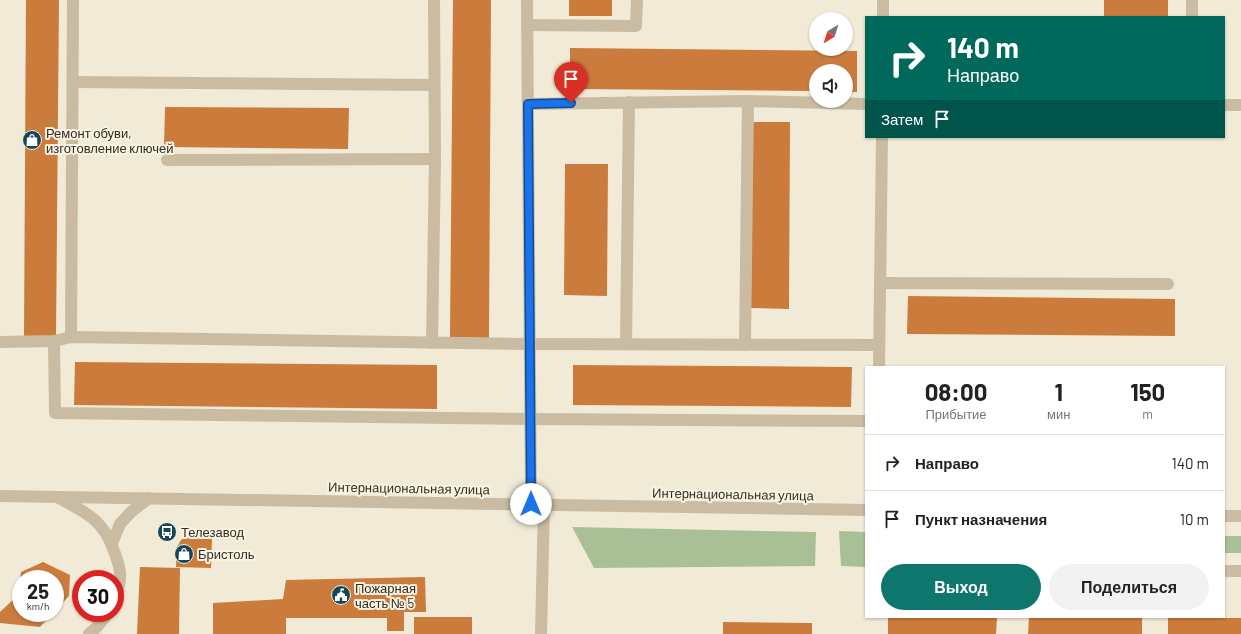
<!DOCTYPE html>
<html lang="ru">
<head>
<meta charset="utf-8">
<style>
	body { margin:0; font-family:Barlow,sans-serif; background:#f2f2f2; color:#222; height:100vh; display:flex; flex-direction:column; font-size:15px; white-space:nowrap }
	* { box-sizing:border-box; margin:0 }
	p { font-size:13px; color:#767676 }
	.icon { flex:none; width:22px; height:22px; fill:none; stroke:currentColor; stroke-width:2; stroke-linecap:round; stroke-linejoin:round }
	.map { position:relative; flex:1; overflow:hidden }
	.details { position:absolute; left:865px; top:366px; width:360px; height:252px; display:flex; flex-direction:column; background:#fff; border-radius:0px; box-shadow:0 1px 3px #0004 }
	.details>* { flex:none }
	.hud { position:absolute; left:865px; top:16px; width:360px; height:122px; border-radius:0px; box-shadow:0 1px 3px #0004; background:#00695c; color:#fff; overflow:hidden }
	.needle { width:26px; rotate:218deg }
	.tools { position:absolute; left:809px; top:12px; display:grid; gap:8px }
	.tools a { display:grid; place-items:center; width:44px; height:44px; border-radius:50%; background:#fff; box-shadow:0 1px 3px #0004; font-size:20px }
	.speed { position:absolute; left:12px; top:570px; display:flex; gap:8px; font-size:20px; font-weight:700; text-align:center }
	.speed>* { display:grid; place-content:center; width:52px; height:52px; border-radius:50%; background:#fff; box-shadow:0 1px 3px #0004; line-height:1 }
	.speed small { font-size:10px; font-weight:400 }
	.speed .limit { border:6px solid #d22; background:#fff; color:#111 }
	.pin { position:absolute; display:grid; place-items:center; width:34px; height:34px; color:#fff; margin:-41px -17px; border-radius:50% 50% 50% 0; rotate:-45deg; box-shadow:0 0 4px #0007 }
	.pin .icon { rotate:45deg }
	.me { position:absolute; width:44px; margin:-22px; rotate:0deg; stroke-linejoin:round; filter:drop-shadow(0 0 3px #0008) }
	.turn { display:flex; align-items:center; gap:14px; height:84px; padding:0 16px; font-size:18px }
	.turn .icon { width:52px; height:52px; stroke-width:2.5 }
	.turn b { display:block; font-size:28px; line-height:34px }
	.then { display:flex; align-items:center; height:38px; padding:0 16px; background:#0003; gap:8px; font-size:15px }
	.eta { display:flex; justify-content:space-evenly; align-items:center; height:68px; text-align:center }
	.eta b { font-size:24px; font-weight:700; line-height:28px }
	.primary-button { display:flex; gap:8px; margin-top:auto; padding:8px 16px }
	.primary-button a { flex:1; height:46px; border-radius:24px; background:#0f766e; color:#fff; font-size:16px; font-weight:700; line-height:46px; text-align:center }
	.primary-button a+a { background:#f2f2f2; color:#222 }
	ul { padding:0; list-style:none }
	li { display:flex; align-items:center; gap:12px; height:56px; padding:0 16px; border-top:1px solid #e0e0e0 }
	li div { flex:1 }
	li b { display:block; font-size:15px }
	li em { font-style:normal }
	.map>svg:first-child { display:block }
	.green { fill:#a9c096 }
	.building { fill:#cb7b3b }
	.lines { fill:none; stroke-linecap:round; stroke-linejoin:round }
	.minor { stroke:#c9bca2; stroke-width:12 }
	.route-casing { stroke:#114b97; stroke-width:10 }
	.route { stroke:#1a73e8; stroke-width:7 }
	.labels { text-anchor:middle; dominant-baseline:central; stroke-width:4; stroke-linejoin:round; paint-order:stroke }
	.poi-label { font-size:13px; fill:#342c25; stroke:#f9f3e2; text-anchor:start }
	.street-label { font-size:13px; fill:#342c25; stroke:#f9f3e2 }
</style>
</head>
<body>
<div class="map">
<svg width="1241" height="634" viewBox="0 0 1241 634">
	<rect width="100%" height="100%" fill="#f1ead6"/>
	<g class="green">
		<polygon points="572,527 816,532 815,566 594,568"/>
		<polygon points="839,531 866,532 866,567 841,566"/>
		<rect x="1224" y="536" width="17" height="17"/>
	</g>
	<g class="building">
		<polygon points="26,0 59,0 56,337 24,337"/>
		<polygon points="453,0 491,0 489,338 450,337"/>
		<rect x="569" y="0" width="43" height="16"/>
		<rect x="1104" y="0" width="64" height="17"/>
		<polygon points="570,48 857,51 857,92 846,92 846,71 816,71 816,91 570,89"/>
		<polygon points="165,107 349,108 348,149 164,147"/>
		<polygon points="752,122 790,122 789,309 751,308"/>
		<polygon points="565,164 608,164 607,296 564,295"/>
		<polygon points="908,296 1175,299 1175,336 907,334"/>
		<polygon points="75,362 437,365 437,409 74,405"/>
		<polygon points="573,365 852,367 851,407 573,405"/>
		<polygon points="184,538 212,539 211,568 176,567 177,547 181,540"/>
		<polygon points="43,562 70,575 69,596 55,611 55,579 21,579 21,613 53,613 40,627 0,623 0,612 17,596 21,572"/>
		<polygon points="140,567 180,568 179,634 137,634"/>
		<polygon points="425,577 426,612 404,612 404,631 387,631 387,618 286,618 286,634 213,634 213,603 283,599 286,580"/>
		<rect x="414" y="617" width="58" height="17"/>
		<polygon points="888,617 997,618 996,634 888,634"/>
		<polygon points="1029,617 1142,618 1142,634 1028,634"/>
		<rect x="1168" y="618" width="73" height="16"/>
		<polygon points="723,622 812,623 812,634 723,634"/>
	</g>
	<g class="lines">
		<g class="minor">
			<polyline points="527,0 531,504"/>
			<polyline points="883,17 883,0"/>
			<polyline points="1192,17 1192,0"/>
			<polyline points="527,25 636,26 637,0"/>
			<polyline points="73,82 434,85"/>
			<polyline points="528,104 748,101 866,104"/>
			<polyline points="1224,105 1241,105"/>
			<polyline points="167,160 435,159"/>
			<polyline points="880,283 1168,284"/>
			<polyline points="71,337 73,0"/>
			<polyline points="54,341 55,413 531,419 866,421"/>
			<polyline points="0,342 54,341 71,337 530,344 879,345"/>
			<polyline points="432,343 435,159 434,0"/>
			<polyline points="626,344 629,102"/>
			<polyline points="745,345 748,101"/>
			<polyline points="879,367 882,137"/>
			<polyline points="0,496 866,510"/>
			<path d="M59 498C86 513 103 519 114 551 117 559 121 569 120 578 120 584 117 592 115 598"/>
			<polyline points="1224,516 1241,516"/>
			<polyline points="112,543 120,524 131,512 149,498"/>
			<polyline points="1224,571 1241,571"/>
			<polyline points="89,634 97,627 108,613"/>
			<polyline points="541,634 544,504"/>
		</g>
	</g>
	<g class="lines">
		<g class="route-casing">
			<polyline id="route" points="531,504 528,104 571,103"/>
		</g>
		<use href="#route" class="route"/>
	</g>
	<defs>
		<g id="shop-disc" transform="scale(1)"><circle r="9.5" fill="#194656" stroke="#f9f3e2"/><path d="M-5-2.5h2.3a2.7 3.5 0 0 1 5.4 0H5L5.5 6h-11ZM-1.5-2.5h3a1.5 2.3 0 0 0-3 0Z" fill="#fff"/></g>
		<g id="bus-disc" transform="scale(1)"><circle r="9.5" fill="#194656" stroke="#f9f3e2"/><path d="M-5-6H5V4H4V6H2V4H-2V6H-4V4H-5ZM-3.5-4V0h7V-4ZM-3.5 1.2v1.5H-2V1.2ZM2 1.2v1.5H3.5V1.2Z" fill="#fff"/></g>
		<g id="civic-disc" transform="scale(1)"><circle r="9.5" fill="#194656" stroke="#f9f3e2"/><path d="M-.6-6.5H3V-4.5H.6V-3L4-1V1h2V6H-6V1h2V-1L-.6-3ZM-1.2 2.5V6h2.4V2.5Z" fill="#fff"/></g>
	</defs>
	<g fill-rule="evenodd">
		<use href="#shop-disc" x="32" y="140"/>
		<use href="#bus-disc" x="167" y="532"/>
		<use href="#shop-disc" x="184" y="554"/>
		<use href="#civic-disc" x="341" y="595"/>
	</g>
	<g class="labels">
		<g class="poi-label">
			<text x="46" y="133">Ремонт обуви,<tspan x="46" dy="15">изготовление ключей</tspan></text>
			<text x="181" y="532">Телезавод</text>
			<text x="198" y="554">Бристоль</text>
			<text x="355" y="588">Пожарная<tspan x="355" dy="15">часть № 5</tspan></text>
		</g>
		<g class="street-label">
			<text transform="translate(409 488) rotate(1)">Интернациональная улица</text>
			<text transform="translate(733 494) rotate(1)">Интернациональная улица</text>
		</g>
	</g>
</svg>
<div class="tools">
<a><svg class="needle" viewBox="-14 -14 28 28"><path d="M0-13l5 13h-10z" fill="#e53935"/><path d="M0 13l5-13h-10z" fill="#767676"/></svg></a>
<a><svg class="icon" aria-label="sound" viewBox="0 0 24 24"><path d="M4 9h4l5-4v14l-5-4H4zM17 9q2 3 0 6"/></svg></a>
</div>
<div class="speed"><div>25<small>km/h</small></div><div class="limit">30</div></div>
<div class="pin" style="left:571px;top:103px;background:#d93025"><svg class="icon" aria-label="arrive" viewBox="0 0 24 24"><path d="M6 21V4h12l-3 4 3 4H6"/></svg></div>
<svg class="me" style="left:531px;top:504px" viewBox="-20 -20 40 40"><circle r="19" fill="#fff"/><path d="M0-13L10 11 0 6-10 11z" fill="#1a73e8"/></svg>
<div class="hud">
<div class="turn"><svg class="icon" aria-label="right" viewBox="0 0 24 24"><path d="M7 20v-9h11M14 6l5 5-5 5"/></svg><div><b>140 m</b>Направо</div></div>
<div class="then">Затем<svg class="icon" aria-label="arrive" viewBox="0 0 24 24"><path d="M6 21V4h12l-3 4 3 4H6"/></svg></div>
</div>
<section class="details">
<div class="eta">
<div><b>08:00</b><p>Прибытие</p></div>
<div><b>1</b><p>мин</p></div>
<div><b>150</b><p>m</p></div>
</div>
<ul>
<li><svg class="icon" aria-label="right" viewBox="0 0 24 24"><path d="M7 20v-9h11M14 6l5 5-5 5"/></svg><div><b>Направо</b></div><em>140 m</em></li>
<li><svg class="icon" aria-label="arrive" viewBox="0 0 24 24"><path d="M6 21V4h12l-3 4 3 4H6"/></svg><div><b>Пункт назначения</b></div><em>10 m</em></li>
</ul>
<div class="primary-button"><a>Выход</a><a>Поделиться</a></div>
</section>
</div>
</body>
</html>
